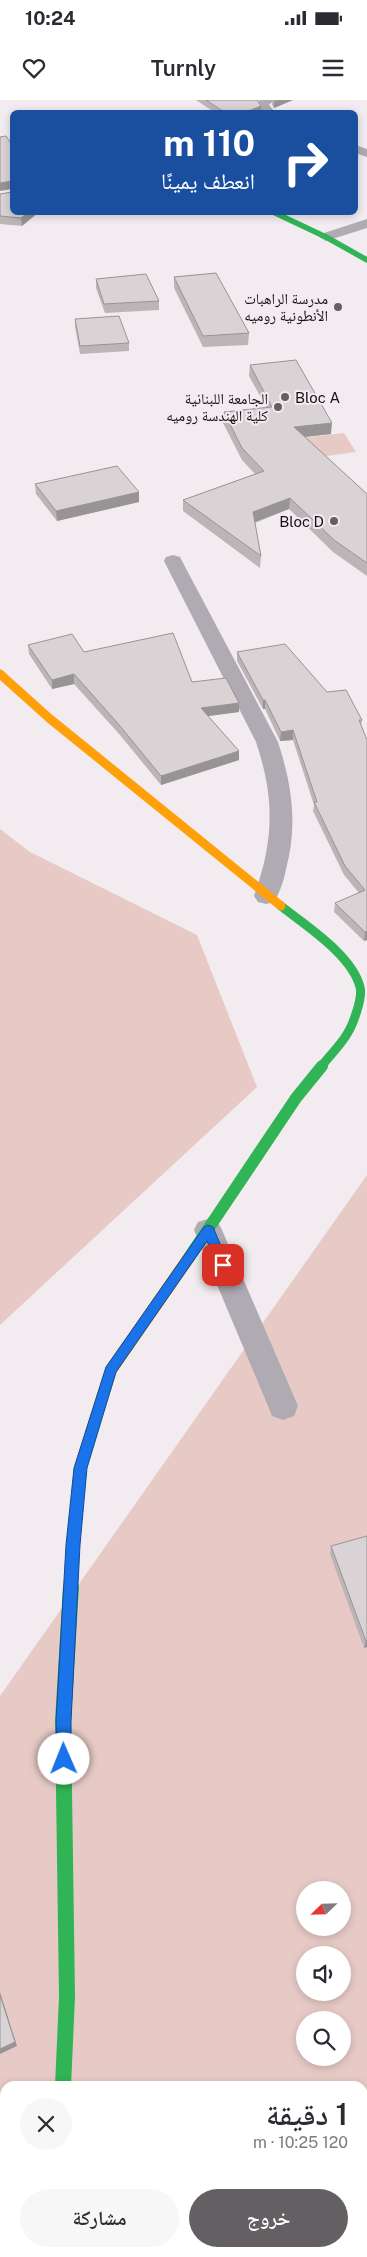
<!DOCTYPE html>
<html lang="ar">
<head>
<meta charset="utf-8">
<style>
	body { margin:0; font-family:"Public Sans","Noto Naskh Arabic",sans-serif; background:#f7f7f7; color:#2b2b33; direction:rtl; height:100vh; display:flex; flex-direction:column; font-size:19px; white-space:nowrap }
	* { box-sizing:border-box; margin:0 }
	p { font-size:16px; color:#7c7c81 }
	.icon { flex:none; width:28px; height:28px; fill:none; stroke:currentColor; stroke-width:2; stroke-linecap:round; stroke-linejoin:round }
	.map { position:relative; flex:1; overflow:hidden; direction:ltr }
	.drawer { position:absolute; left:0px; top:1981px; width:368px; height:176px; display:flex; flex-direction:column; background:#fff; border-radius:15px 15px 0 0; box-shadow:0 2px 8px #0003; direction:rtl }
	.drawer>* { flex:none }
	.top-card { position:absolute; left:10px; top:10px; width:348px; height:105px; border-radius:8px; box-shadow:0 2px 8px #0003; direction:rtl; background:#1a4fa0; color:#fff; overflow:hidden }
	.needle { width:32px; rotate:247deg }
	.buttons { position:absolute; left:296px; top:1781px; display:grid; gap:10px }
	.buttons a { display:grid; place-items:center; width:55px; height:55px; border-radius:50%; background:#fff; box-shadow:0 2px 8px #0003; font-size:25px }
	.pin { position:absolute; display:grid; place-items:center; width:42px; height:42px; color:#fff; margin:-21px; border-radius:10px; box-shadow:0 2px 8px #0006 }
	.me { position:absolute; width:55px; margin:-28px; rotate:359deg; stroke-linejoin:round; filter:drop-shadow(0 0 4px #0008) }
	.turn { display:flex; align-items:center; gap:18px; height:105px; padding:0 20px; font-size:22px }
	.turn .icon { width:65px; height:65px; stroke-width:2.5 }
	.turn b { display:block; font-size:35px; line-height:42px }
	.round { display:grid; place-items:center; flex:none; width:52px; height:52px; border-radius:26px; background:#f7f7f7 }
	.headline { display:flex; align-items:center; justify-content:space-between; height:85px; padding:0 20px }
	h1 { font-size:30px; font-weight:600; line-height:38px }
	.button { display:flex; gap:10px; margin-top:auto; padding:10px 20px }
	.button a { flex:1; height:58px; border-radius:30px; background:#635f62; color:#fff; font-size:20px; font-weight:600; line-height:58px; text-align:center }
	.button a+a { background:#f7f7f7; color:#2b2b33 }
	.status { display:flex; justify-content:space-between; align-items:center; height:35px; padding:0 25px; background:#fff; direction:ltr }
	.status svg { height:14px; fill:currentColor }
	header { display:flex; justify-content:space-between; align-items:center; height:65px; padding:0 20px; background:#fff; font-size:22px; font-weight:600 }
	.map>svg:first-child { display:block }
	.green { fill:#e7cac6; fill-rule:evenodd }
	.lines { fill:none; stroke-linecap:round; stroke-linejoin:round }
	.street { fill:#b0abb3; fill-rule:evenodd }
	.fast-far3 { stroke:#30b455; stroke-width:5.5 }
	.fast-far2 { stroke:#30b455; stroke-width:9 }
	.fast-far1 { stroke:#30b455; stroke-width:12 }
	.fast { stroke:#30b455; stroke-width:16 }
	.slow-far2 { stroke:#ff9f0a; stroke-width:9 }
	.slow-far1 { stroke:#ff9f0a; stroke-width:12 }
	.slow { stroke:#ff9f0a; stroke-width:16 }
	.wall { fill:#bbb5b7 }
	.shaded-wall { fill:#989495 }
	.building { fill:#d9d3d5; stroke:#989495 }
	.route { fill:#1a73e8; stroke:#114b97 }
	.poi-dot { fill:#635f62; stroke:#f4eaf1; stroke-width:2 }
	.labels { text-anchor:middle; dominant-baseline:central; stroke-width:4; stroke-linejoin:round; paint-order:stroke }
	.far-poi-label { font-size:15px; fill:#161315; stroke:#f4eaf1; text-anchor:end }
</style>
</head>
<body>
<div class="status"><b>10:24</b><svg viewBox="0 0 49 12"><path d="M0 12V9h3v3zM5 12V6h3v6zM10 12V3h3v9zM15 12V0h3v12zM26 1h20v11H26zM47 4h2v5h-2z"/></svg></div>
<header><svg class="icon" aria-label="menu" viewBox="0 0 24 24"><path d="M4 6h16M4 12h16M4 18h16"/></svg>Turnly<svg class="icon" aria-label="heart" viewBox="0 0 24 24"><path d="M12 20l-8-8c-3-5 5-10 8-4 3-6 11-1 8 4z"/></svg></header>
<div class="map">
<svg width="367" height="2157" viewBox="0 0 367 2157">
	<rect width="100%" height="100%" fill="#f2ecf0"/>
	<g class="green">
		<polygon points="344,333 356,352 261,365 250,344"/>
		<polygon points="0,729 30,752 197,835 257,987 0,1225"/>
		<path d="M367 1075V2157H0V1596ZM305 1790H342V1828H305ZM305 1855H342V1892H305ZM305 1920H342V1958H305ZM5 1986H362V2152H5Z"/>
	</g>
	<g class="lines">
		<g class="street">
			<path d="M260 0H274L269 5 275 12C266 12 259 14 257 4Z"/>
			<polygon points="355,45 367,49 367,57 355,53"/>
			<polygon points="367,119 367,128 326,141 319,137 321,134"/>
			<path d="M173 455 180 457 182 461 278 642C292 685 298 725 286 769 284 780 280 792 274 802L266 804 258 802 254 796C274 740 275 699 256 642L164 461 166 457Z"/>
			<polygon points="208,1119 218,1122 222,1130 298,1306 294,1316 283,1320 272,1316 268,1306 194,1130 198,1122"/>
		</g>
		<polyline class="fast-far3" points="273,112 326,137 367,160"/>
		<path class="fast-far2" d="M281 806C306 826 352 855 360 887 363 897 353 925 347 934 340 946 329 956 321 967"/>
		<g class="fast-far1">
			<polyline points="188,1159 296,998 322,966"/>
			<polyline points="71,1488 74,1431"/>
		</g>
		<polyline class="fast" points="63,1986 67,1897 63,1621 71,1487"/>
		<polyline class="slow-far2" points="0,574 49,618 281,806"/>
		<polyline class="slow-far1" points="74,1431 80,1368 111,1270 188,1159"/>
		<polyline class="slow" points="53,2152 53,2157"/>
	</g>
	<g class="wall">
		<polygon points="196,0 259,0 258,1 261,6 261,12 214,12"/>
		<polygon points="272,0 293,0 274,8 272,5"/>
		<polygon points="0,94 39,112 22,126 0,124"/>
		<polygon points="174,177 249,233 248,245 203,247 174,188"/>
		<polygon points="96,179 159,201 159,210 105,213 96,188"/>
		<polygon points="75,219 129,243 129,251 80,254 75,226"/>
		<polygon points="250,265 331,334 305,337 367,394 367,476 333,452 289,409 255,423 261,456 260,468 183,411 183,400 255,374 242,360 223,323 224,312 266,307 249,276"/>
		<polygon points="35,384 139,402 57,421 36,394"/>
		<polygon points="28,545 84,552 192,582 239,603 239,612 208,616 239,651 239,660 161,685 120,635 74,584 52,589 29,554"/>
		<polygon points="237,552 327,592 362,620 361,626 367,640 367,840 364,841 334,812 335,803 359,793 344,775 313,711 314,705 293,640 280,641 265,609 263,609 237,561"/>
		<polygon points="367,1436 367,1547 364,1548 330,1454 331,1446"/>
	</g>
	<g class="shaded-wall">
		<polygon points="277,0 293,0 274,8 274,1"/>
		<polygon points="261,6 261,12 246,12"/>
		<polygon points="12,81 12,89 0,91 0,83"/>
		<polygon points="29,112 39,112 22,126 21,118"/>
		<polygon points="332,323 331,334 294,338 294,327"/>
		<polygon points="139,392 139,402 57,421 56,411"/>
		<polygon points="290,398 289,409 252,423 253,412"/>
		<polygon points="74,574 74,584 52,589 52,580"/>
		<rect x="263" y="600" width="2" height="9"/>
		<polygon points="239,603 239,612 201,617 201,608"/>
		<polygon points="293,630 293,640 280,641 281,632"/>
		<polygon points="239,651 239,660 161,685 161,676"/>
		<polygon points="367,831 367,840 364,841 365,832"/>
		<polygon points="367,1540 367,1547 364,1548 366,1541"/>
		<polygon points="0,1892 17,1946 0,1954"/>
	</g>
	<g class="building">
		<polygon points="206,0 257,0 261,6 246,12 224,12"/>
		<polygon points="6,36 12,45 12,81 0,83 0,37"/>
		<polygon points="12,92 12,112 29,112 21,118 0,116 0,94"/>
		<polygon points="216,173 249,233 203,236 174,177"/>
		<polygon points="146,174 159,201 104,204 96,179"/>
		<polygon points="119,216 129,243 80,246 75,219"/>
		<polygon points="296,260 332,323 294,327 367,394 367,463 334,440 290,398 253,412 261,456 183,400 264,371 242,348 224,312 272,307 250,265"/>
		<polygon points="117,366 139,392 56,411 35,384"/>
		<polygon points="173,533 192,582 226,578 239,603 201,608 239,651 161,676 120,626 74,574 52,580 28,545 72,534 84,552"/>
		<polygon points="285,544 327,592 346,590 362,620 359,620 367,640 367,831 365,832 335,803 365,790 345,766 314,702 317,702 293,630 281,632 265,600 263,600 237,552"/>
		<polygon points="367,1436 367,1540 366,1541 331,1446"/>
		<polygon points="0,1895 15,1942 0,1949"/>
	</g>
	<polygon class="route" points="208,1125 213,1127 229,1165 223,1170 219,1169 207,1141 116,1272 87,1368 80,1445 71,1621 71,1659 69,1665 64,1667 59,1665 57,1659 56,1621 66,1445 74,1368 106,1267 204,1127"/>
	<g class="poi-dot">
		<circle cx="338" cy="207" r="5"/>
		<circle cx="285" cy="297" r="5"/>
		<circle cx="278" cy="307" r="5"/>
		<circle cx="334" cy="421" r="5"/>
	</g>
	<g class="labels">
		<g class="far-poi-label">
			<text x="328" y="198">مدرسة الراهبات<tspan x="328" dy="17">الأنطونية روميه</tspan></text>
			<text x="295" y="297" text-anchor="start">Bloc A</text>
			<text x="268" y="298">الجامعة اللبنانية<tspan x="268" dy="17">كلية الهندسة روميه</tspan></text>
			<text x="324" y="421">Bloc D</text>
		</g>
	</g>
</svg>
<div class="buttons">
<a><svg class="needle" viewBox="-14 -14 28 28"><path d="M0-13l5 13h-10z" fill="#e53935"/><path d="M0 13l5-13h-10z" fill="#7c7c81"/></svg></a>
<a><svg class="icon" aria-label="sound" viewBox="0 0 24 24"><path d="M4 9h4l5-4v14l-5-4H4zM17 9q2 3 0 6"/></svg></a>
<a><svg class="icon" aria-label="search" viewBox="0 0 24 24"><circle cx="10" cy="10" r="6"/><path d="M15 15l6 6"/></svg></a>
</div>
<div class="pin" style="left:223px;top:1165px;background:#d93025"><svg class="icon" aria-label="arrive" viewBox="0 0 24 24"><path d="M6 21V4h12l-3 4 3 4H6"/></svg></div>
<svg class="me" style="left:64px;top:1659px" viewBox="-20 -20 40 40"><circle r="19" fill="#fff"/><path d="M0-13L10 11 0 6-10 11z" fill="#1a73e8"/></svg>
<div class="top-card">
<div class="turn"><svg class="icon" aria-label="right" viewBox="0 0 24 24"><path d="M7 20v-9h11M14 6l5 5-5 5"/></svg><div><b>110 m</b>انعطف يمينًا</div></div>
</div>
<section class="drawer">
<div class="headline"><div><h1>1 دقيقة</h1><p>120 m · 10:25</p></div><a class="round"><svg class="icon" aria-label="close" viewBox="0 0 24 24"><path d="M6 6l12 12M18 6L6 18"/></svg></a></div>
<div class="button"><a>خروج</a><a>مشاركة</a></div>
</section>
</div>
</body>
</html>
